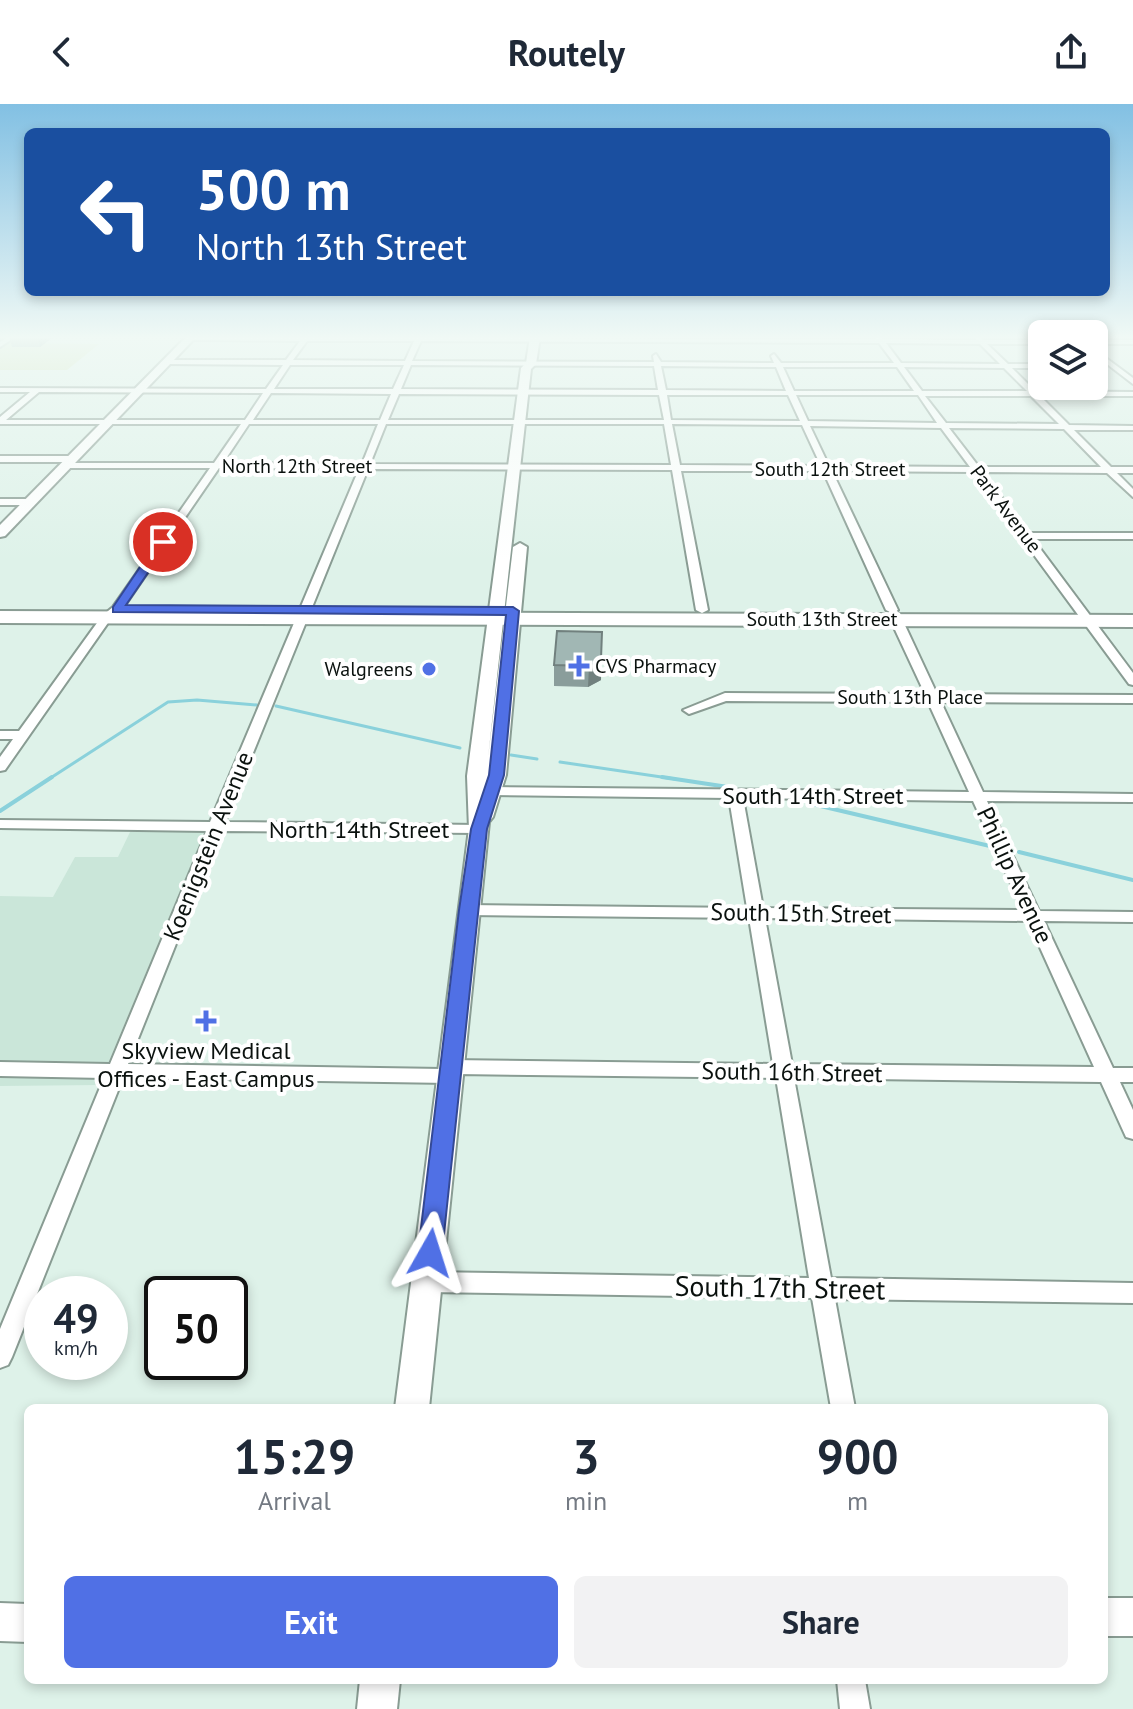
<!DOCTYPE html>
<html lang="en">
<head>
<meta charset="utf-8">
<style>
	body { margin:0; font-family:"PT Sans",sans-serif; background:#f2f2f3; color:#1f2937; height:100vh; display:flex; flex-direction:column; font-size:30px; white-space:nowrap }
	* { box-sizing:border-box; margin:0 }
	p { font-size:26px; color:#747a83 }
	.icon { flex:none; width:44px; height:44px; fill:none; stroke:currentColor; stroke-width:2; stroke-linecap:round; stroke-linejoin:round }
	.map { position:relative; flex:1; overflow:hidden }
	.side { position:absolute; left:24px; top:1300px; width:1084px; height:280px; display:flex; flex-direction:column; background:#fff; border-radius:12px; box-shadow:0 4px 12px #0003 }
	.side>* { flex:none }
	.guide { position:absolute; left:24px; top:24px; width:1086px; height:168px; border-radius:12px; box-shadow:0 4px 12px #0003; background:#1a4fa0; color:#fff; overflow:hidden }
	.fabs { position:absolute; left:1028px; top:216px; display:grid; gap:16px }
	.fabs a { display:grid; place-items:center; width:80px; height:80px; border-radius:12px; background:#fff; box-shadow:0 4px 12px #0003; font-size:40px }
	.speed { position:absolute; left:24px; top:1172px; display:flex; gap:16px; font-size:40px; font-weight:700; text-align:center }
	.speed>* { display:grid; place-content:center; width:104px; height:104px; border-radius:50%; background:#fff; box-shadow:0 4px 12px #0003; line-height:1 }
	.speed small { font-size:20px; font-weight:400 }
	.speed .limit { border:4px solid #111; border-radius:12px; background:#fff; color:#111 }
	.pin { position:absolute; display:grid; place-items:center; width:68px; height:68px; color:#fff; margin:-34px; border:4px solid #fff; border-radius:50%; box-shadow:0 2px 8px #0007 }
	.me { position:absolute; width:88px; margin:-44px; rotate:6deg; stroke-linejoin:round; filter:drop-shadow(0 0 6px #0008) }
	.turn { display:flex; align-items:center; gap:28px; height:168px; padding:0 40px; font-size:36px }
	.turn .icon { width:104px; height:104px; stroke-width:2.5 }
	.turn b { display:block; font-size:56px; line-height:68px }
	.eta { display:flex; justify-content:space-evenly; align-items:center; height:136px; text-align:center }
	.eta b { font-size:48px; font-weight:600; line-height:56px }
	.action { display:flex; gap:16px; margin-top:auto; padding:16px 40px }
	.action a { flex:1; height:92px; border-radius:12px; background:#5070e5; color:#fff; font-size:32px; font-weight:600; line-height:92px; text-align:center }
	.action a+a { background:#f2f2f3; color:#1f2937 }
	header { display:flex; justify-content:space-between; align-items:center; height:104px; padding:0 40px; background:#fff; font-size:36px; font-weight:600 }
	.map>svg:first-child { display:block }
	.built { fill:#cae6d9 }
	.green { fill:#cfe1b1 }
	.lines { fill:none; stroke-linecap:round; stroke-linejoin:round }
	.stream-far1 { stroke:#8ad1db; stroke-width:3 }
	.stream { stroke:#8ad1db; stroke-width:4 }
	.street-casing { stroke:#899c93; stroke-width:4 }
	.secondary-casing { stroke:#899c93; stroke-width:4 }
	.highway-casing { stroke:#899c93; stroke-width:4 }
	.street { fill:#fff; fill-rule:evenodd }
	.secondary { fill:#fff; fill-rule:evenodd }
	.highway { fill:#fff; fill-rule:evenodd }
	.wall { fill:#8a9d9b }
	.shaded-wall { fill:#71807e }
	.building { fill:#a1b7b4; stroke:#71807e; stroke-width:2 }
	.route { fill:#5070e5; stroke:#344995; stroke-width:2 }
	.poi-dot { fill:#5070e5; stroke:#fff; stroke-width:3 }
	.labels { text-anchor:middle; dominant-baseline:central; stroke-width:8; stroke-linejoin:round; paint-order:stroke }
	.far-street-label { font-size:20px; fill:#0a110e; stroke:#fff }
	.far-poi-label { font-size:20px; fill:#0a110e; stroke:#fff; text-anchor:start }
	.street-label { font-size:24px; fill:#0a110e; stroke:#fff }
	.poi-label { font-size:24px; fill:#0a110e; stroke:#fff }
	.near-street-label { font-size:28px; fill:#0a110e; stroke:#fff }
</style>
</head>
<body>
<header><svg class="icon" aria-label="back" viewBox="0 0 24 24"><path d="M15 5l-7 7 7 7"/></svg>Routely<svg class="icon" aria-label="share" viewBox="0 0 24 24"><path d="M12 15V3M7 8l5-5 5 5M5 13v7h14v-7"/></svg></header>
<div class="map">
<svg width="1133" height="1605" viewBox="0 0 1133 1605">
	<rect width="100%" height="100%" fill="#def2e9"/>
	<polygon class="built" points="130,728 205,728 99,981 0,982 0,792 53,793 75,753 118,753"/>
	<polygon class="green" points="6,239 99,240 67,266 0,266 0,243"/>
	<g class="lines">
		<g class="stream-far1">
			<polyline points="276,602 460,644"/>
			<polyline points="511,651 537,655"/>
			<polyline points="560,658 675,675"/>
			<polyline points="49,675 168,598 197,596 257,601"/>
		</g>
		<g class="stream">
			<polyline points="662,673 728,683"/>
			<polyline points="812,700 994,743"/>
			<polyline points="0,707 52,673"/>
			<polyline points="1019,748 1133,776"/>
		</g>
		<g class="street-casing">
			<g id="street">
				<polygon points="8,233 15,233 0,243 0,238"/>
				<path d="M187 233 876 235 875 233H881L883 235 976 236V233H980L983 236H1042V240H987L1008 260H1042V264H1012L1035 287 1133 288V292H1040L1069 321 1133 322V326H1074L1111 363H1133V369H1117L1133 385V393L1107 369 983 368 1028 429H1133V435H1033L1133 569V581L1129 580 973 368 832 367 898 506 892 509 886 506 823 367H681L708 506 702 509 696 506 672 366 368 365 225 718 479 721 486 725 479 729 221 727 128 960 442 965 443 958 450 956 773 960 749 814 468 811 460 806 468 801 747 804 729 694 492 691 485 687 492 683 969 688 928 598 726 597 689 610 683 606 725 589 925 590 890 515 896 512 902 515 937 590 1133 591V599L941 598 983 688 1133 690V698L987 697 1039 807 1133 808V818L1044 817 1113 964H1133V978H1120L1133 1006V1035L1126 1033 1101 978 794 974 831 1174 1133 1179V1199L835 1195 855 1304H831L812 1194 427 1188 419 1185 416 1178 419 1171 427 1168 809 1174 776 974 457 970 456 977 449 979 123 974 12 1253 8 1261 0 1264V1225L104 974 0 972V958L110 960 207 727 0 724V716L210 718 359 365 219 364 121 507 110 516 5 666 0 667V653L13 635H0V627H19L102 512 113 503 210 364H66L63 363V359H214L241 320H0V313L30 288H0V284L266 285 283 261 166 260 163 258 166 256H286L300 237 189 236ZM307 237H414L405 257 293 256ZM421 237 879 239 894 259H781L774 250 771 252 774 259 661 258 656 250 653 252 654 258 412 257ZM886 239 980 240 1000 260 901 259ZM290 261H404L393 285H274ZM411 261 654 262 658 286 401 285ZM661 262 776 263 786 287 666 286ZM783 263H897L914 287H794ZM904 263 1004 264 1027 287H922ZM39 288 263 289 245 316H6ZM271 289 391 290 380 316H253ZM399 290 659 291 664 316H388ZM667 291H788L800 317 671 316ZM796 291H918L937 319 808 317ZM925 292H1031L1059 320 946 319ZM249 320H378L362 360 223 359ZM386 320H664L671 361 370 360ZM672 320 802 321 821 362 680 361ZM810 322 941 324 970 363 829 362ZM949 324 1064 325 1101 363H979ZM743 694 973 697 1023 806 763 804ZM765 814 1028 817 1094 963 792 960Z"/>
				<rect x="1094" y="236" width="39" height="4"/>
				<polygon points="1094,245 1133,274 1133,280 1094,250"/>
				<polygon points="0,352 72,352 76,355 72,358 0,358"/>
				<polygon points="0,395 30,395 35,398 30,401 0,401"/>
				<polygon points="837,1576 865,1576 870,1605 840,1605"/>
			</g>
		</g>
		<g class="secondary-casing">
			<g id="secondary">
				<polygon points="186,233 196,233 5,432 0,433 0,421"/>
				<polygon points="530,233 540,233 536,260 531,265 488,654 513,443 520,439 527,443 506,671 493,713 489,718 429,1304 395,1304 469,725 467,672 521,264 526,259"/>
				<rect x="1104" y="1494" width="29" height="38"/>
				<polygon points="0,1499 28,1500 28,1538 0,1537"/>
				<polygon points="360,1576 400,1576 397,1605 357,1605"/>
			</g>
		</g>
		<g class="highway-casing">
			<polygon id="highway" points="0,507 1133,511 1133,523 0,519"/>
		</g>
		<use href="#street" class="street"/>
		<use href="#secondary" class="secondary"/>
		<use href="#highway" class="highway"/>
	</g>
	<g class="wall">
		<polygon points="9,233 53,233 40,243 12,243"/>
		<polygon points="602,528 601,576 588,583 554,582 554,561"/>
	</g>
	<g class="shaded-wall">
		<polygon points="37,233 53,233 40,243"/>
		<polygon points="601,555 601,576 588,583 589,562"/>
	</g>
	<polygon class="building" points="557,527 602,528 601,555 589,562 554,561"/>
	<linearGradient id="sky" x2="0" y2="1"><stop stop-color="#82c0e3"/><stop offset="0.51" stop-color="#f0f9f5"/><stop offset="1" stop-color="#f0f9f5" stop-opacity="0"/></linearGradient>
	<rect width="1133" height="457" fill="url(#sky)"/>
	<polygon class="route" points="163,434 169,438 126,501 513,503 519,507 504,671 487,725 442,1149 439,1157 430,1160 421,1157 418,1149 459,806 471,725 489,671 506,511 113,508 113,503 159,435"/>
	<g class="poi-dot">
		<path d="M575 550h8v8h8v8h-8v8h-8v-8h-8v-8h8z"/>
		<circle cx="429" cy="565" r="8"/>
		<path d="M202 905h8v8h8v8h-8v8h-8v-8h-8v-8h8z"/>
	</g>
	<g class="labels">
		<g class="far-street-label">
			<text x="297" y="362">North 12th Street</text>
			<text x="830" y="365">South 12th Street</text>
			<text transform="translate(1006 405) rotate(53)">Park Avenue</text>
			<text x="822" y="515">South 13th Street</text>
			<text x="910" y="593">South 13th Place</text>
		</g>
		<g class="far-poi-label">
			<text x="595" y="562">CVS Pharmacy</text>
			<text x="413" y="565" text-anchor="end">Walgreens</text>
		</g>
		<g class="street-label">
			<text x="813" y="691">South 14th Street</text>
			<text x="359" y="725">North 14th Street</text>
			<text transform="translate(208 742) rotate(-68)">Koenigstein Avenue</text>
			<text transform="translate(1015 771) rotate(65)">Phillip Avenue</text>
			<text transform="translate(801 809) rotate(1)">South 15th Street</text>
			<text transform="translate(792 968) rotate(1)">South 16th Street</text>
		</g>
		<g class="poi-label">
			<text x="206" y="946">Skyview Medical<tspan x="206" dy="28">Offices - East Campus</tspan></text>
		</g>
		<g class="near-street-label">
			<text transform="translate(780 1183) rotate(1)">South 17th Street</text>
		</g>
	</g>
</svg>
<div class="fabs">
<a><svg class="icon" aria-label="layers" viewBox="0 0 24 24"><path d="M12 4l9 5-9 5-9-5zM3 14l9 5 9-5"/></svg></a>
</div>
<div class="speed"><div>49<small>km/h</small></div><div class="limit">50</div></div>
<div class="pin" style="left:163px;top:438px;background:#d93025"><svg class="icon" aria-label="arrive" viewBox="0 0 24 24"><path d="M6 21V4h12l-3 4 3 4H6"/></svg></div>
<svg class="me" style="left:430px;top:1149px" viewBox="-20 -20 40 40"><path d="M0-17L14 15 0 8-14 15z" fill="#5070e5" stroke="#fff" stroke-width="4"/></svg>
<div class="guide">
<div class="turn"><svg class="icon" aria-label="left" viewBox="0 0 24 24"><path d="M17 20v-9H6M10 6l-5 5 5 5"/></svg><div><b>500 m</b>North 13th Street</div></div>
</div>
<section class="side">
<div class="eta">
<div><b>15:29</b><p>Arrival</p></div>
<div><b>3</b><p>min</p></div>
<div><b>900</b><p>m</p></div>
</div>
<div class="action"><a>Exit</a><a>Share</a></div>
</section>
</div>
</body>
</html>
